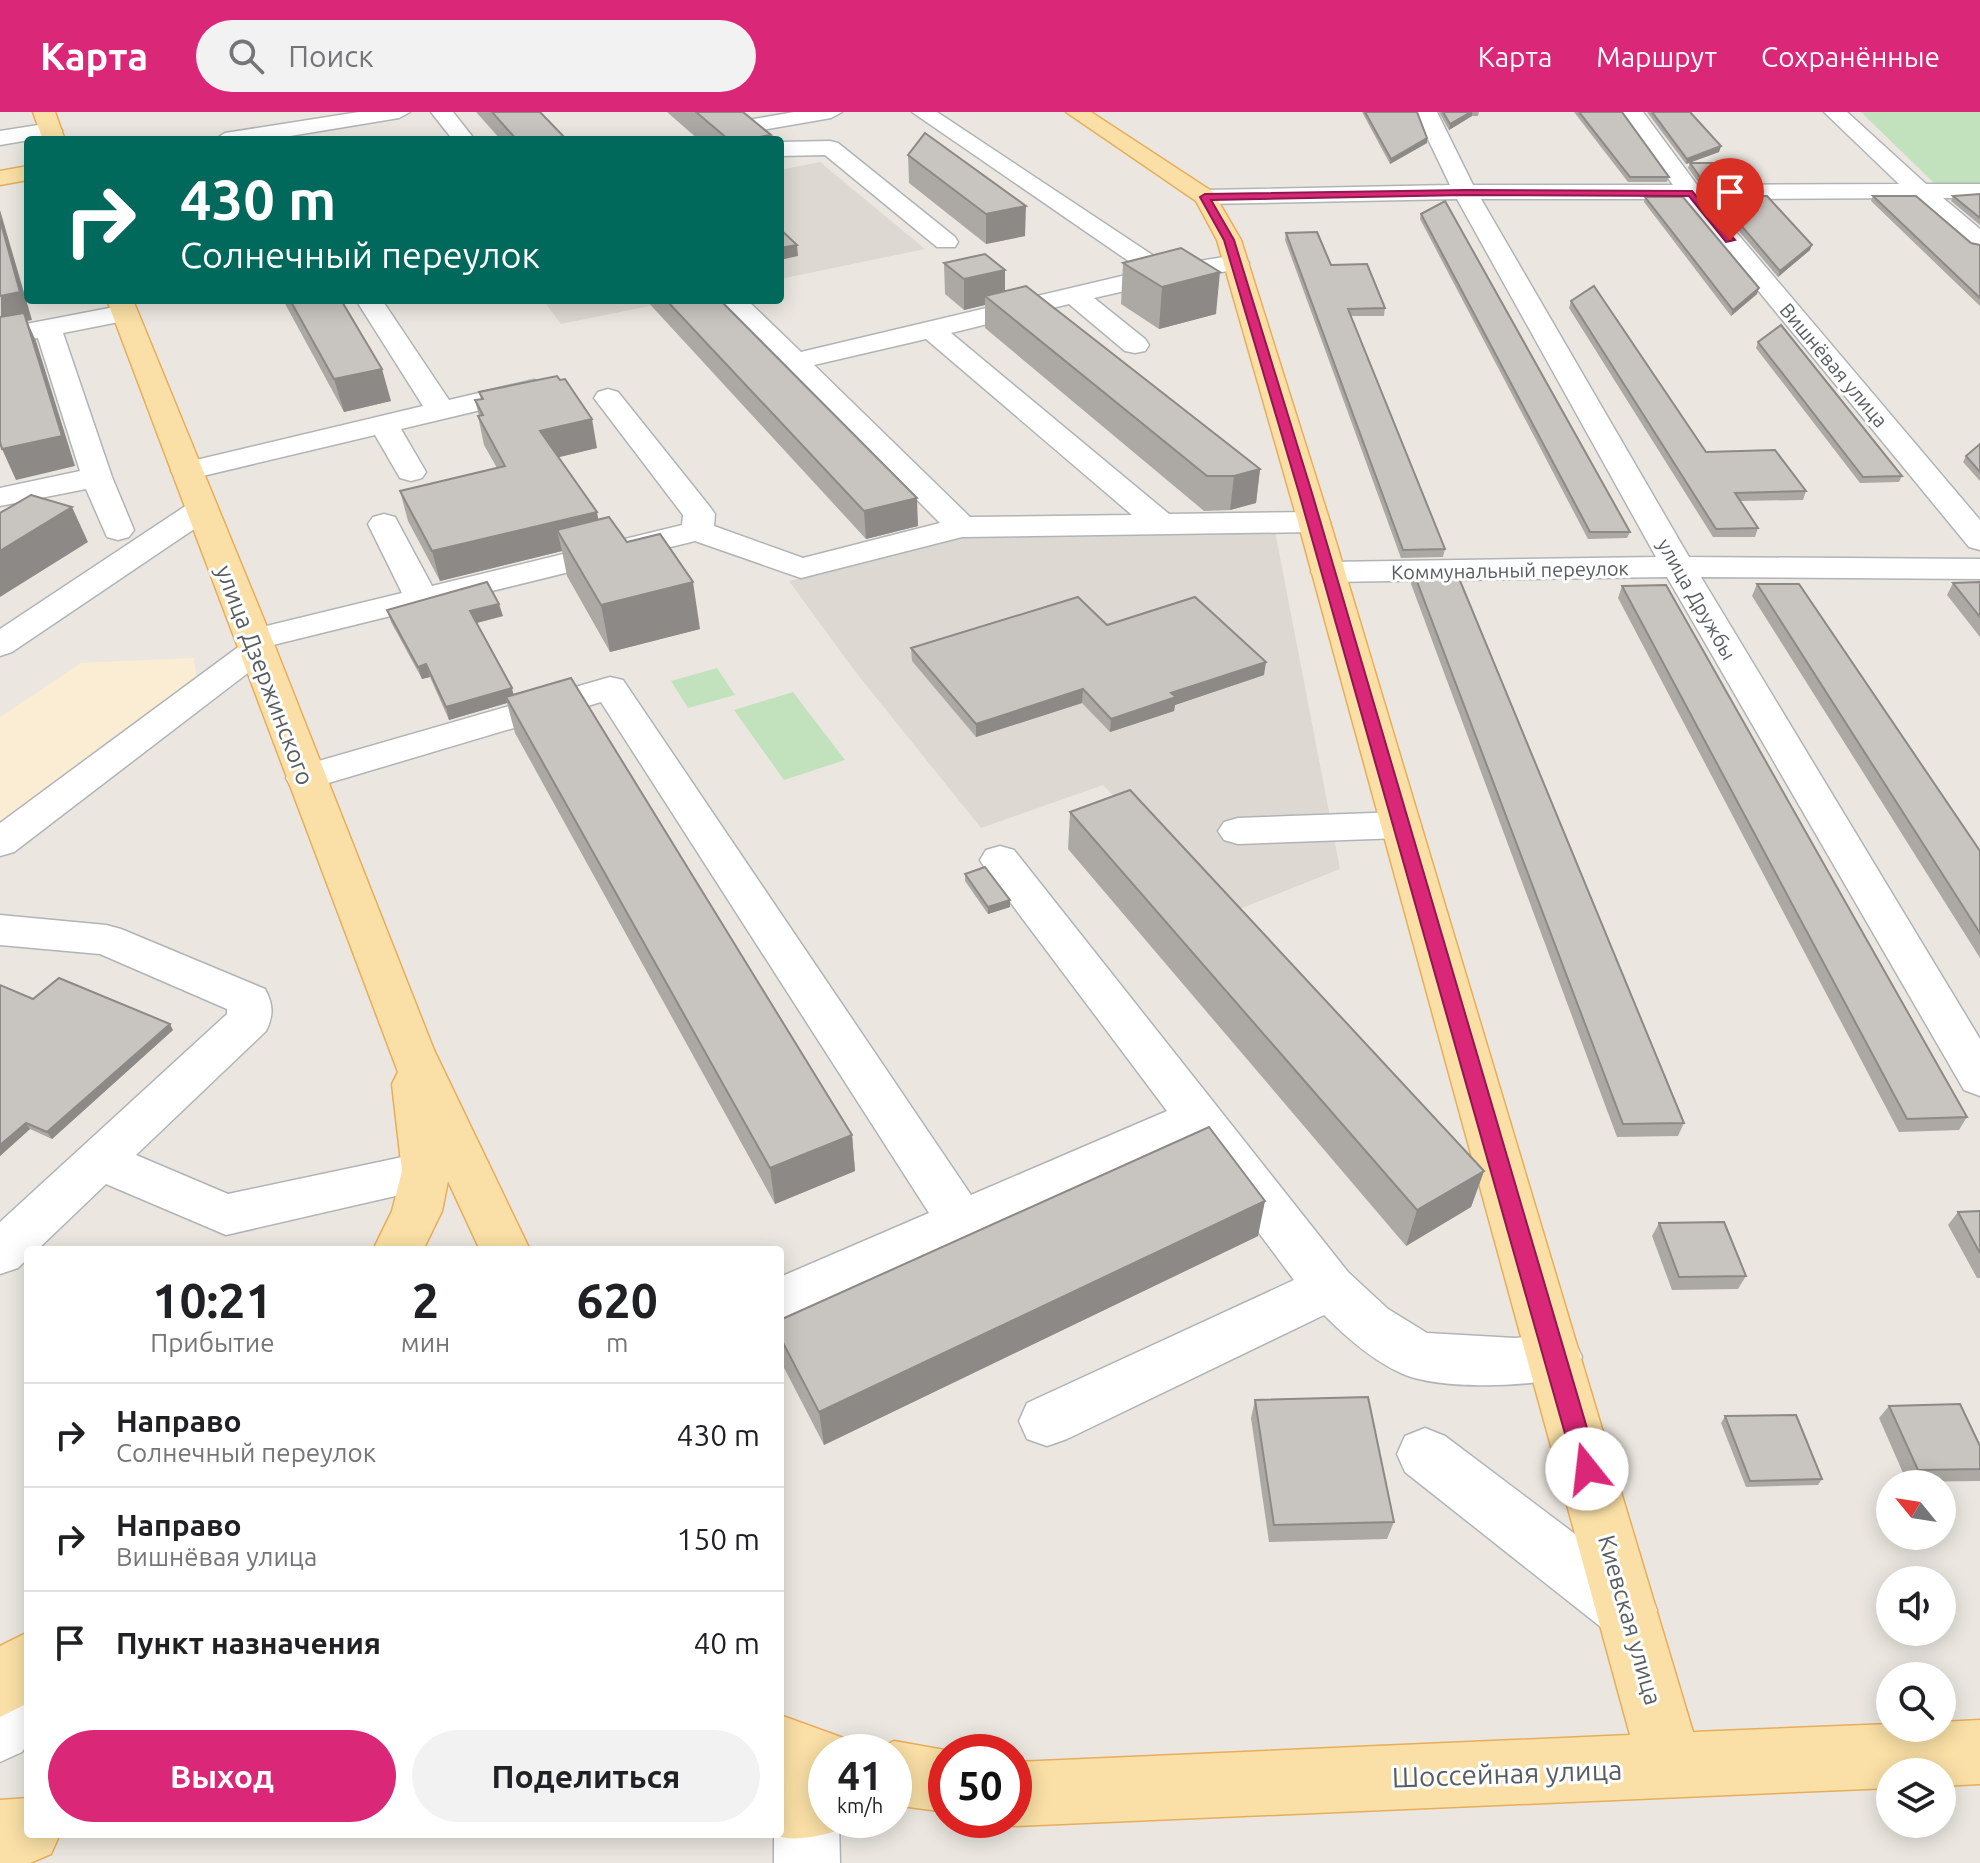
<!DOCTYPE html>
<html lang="ru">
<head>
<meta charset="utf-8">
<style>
	body { margin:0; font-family:Ubuntu,sans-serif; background:#f2f2f2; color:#202124; height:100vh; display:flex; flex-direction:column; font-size:30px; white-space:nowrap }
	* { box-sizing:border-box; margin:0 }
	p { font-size:26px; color:#757577 }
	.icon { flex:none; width:44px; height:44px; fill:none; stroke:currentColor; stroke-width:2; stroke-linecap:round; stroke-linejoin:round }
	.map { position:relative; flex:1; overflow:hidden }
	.side { position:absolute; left:24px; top:1134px; width:760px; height:592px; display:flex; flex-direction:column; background:#fff; border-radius:8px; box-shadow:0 4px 20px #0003 }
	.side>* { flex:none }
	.top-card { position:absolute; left:24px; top:24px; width:760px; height:168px; border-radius:8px; box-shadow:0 4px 20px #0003; background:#00695c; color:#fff; overflow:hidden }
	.needle { width:52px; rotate:300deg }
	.controls { position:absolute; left:1876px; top:1358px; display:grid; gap:16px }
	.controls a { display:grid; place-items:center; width:80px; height:80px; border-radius:50%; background:#fff; box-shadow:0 4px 20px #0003; font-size:40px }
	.speed { position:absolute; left:808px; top:1622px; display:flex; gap:16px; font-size:40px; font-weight:700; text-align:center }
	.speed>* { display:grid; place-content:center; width:104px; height:104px; border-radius:50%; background:#fff; box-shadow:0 4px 20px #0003; line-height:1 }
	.speed small { font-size:20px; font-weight:400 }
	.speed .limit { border:12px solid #d22; background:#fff; color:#111 }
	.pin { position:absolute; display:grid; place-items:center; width:68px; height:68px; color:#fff; margin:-82px -34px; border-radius:50% 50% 50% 0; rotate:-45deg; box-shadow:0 0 8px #0007 }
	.pin .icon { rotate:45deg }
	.me { position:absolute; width:88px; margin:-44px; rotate:344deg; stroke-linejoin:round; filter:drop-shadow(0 0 6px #0008) }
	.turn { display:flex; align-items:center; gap:28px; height:168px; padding:0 24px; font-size:36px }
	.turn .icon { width:104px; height:104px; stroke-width:2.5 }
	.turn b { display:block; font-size:56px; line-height:68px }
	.eta { display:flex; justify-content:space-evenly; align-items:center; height:136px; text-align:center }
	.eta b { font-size:48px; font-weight:700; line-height:56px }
	.button { display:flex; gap:16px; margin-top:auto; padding:16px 24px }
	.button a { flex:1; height:92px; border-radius:48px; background:#db2777; color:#fff; font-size:32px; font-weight:700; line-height:92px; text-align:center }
	.button a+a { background:#f2f2f2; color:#202124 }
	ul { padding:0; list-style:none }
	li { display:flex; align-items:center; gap:24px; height:104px; padding:0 24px; border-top:2px solid #e0e0e0 }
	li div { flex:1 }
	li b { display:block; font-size:30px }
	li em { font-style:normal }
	header { display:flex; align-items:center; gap:48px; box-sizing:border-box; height:112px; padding:0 40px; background:#db2777; color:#fff }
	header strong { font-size:38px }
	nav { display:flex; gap:44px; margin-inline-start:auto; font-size:28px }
	.search { width:560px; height:72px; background:#f2f2f2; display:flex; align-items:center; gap:20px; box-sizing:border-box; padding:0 28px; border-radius:44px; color:#757577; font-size:30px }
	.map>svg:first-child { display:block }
	.commercial { fill:#fbedd4 }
	.education { fill:#ddd8d1 }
	.green { fill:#c2e2bd }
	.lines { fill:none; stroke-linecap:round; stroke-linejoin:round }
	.minor-casing { stroke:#b0b4b7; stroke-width:3 }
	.major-casing { stroke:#e8ad5b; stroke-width:3 }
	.minor { fill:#fff; fill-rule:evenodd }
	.major { fill:#fae0a6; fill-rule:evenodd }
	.wall { fill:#aca9a4 }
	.shaded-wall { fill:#8c8986 }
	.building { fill:#c8c4bf; stroke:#8c8986; stroke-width:2 }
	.route { fill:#db2777; stroke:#8e194d; stroke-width:2 }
	.labels { text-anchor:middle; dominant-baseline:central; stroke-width:6; stroke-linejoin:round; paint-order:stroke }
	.far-street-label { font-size:20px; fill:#585d60; stroke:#fff }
	.street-label { font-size:24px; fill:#585d60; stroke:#fff }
	.near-street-label { font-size:28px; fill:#585d60; stroke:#fff }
</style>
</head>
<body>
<header>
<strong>Карта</strong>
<div class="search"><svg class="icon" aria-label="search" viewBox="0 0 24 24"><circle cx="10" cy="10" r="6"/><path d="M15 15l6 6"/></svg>Поиск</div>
<nav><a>Карта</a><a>Маршрут</a><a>Сохранённые</a></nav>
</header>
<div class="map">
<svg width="1980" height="1751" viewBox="0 0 1980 1751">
	<rect width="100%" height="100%" fill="#ebe7e0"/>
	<polygon class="commercial" points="194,546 196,565 0,709 0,605 81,551"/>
	<g class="education">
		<polygon points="820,50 925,137 780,167 780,58"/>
		<polygon points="543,188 679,188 561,212"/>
		<polygon points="1275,419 1340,757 1227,802 1103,673 981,716 854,558 789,469 963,423"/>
	</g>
	<g class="green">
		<polygon points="1861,0 1980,0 1980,72 1935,72"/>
		<polygon points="717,556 735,583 688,596 671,569"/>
		<polygon points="793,580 845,648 784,668 734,598"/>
	</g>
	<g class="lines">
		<g class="minor-casing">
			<g id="minor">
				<polygon points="359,0 410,0 399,6 266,28 214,28 225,21"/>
				<polygon points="431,0 453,0 475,28 453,28"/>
				<polygon points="794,0 842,0 831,6 751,20 740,14 743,9"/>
				<path d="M912 0H937L1169 154 1236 143 1245 146 1249 151 1245 156 1164 170 1094 186 1145 227 1149 233 1145 239 1135 241 1125 239 1069 192 951 221 1169 402 1314 400 1325 403 1330 410 1325 417 1314 420 962 425 801 466 695 429 273 533 276 537 270 544 14 740 0 744V711L241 533 237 527 242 520 402 481 368 412 373 405 384 402 395 405 432 474 682 413 683 403 594 286 598 280 608 277 618 280 710 395 715 402 714 414 803 446 940 411 719 188H747L801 240 1143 159ZM926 227 1132 403 970 405 814 253Z"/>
				<polygon points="1415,0 1437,0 1473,73 1673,73 1621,0 1643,0 1697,73 1899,72 1824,0 1847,0 1926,72 1980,72 1980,86 1943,86 1980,117 1980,136 1971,134 1915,86 1708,87 1980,408 1980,438 1969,435 1683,87 1481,87 1689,445 1980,447 1980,467 1701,465 1980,927 1980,984 1964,978 1667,465 1328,470 1316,467 1311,460 1316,453 1328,450 1656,445 1457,87 1205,92 1197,90 1193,85 1197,80 1205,78 1450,73"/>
				<polygon points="51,11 62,18 59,23 0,33 0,19"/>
				<polygon points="830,29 838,31 955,125 958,130 955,135 937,135 825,43 780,44 780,30"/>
				<polygon points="356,188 382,188 449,288 534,268 544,271 548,277 544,283 401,317 426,360 422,366 411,369 400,366 375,323 186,368 175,365 171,359 175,353 423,294"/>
				<polygon points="125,193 134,195 138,201 134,207 63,221 112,365 134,418 129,425 118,428 107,425 86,377 0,394 0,376 80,359 38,226 0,233 0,217"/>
				<polygon points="201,389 212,391 217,398 212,405 12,540 0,544 0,517 190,391"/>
				<path d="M610 565 623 568 971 1083 1167 999 986 758 980 748 986 738 1000 734 1014 738 1348 1160 1388 1197 1427 1221 1515 1226 1555 1222 1574 1228 1582 1245 1574 1262C1535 1276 1441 1278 1403 1262 1373 1249 1347 1226 1324 1203L1067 1327 1047 1334 1027 1327 1019 1309 1027 1291 1294 1168 1191 1030 780 1211V1165L929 1101 601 590 305 678 291 675 286 666 291 657Z"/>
				<polygon points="1401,700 1415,704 1421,713 1415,722 1401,726 1238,732 1224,728 1218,719 1224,710 1238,706"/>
				<path d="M0 803 106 813 121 817 265 877C273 892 274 903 266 919L136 1043 228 1082 426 1040 443 1045 450 1059 443 1073 226 1123 106 1072 37 1138H28V1146L18 1156 0 1162V1110L227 902V897L100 842 0 833Z"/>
				<polygon points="1425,1316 1445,1324 1648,1477 1657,1498 1648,1519 1627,1528 1606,1519 1405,1360 1397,1342 1405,1324"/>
				<polygon points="28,1543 28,1631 22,1640 0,1650 0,1561 6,1552"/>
				<polygon points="806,1660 826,1669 826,1708 839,1708 840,1751 774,1751 774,1722 780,1722 780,1677 783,1670"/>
			</g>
		</g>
		<g class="major-casing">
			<g id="major">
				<polygon points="33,0 55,0 65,28 43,28"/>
				<polygon points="1066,0 1091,0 1213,80 1241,128 1330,410 1693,1620 1890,1612 1890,1616 1942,1616 1942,1610 1980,1608 1980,1672 1942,1674 1942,1660 1890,1660 1890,1676 1014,1714 998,1708 1014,1708 1014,1650 1630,1623 1298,410 1217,128 1196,89"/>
				<polygon points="28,54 28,68 0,73 0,59"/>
				<polygon points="107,188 133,188 276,537 434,938 530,1138 480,1138 448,1069 442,1099 423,1138 373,1138 392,1099 402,1059 392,972 398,960"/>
				<polygon points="28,1520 28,1591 0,1605 0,1534"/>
				<path d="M780 1603 849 1628 854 1640H826V1708H852L849 1714C827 1723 795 1732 771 1722H780Z"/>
				<polygon points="894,1629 956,1640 946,1640 946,1700 894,1693 894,1640 871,1640"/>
				<polygon points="28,1686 28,1722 60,1722 51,1742 30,1751 0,1751 0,1688"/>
			</g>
		</g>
		<use href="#minor" class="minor"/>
		<use href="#major" class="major"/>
	</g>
	<g class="wall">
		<polygon points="476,0 540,0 567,28 501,28"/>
		<polygon points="667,0 743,0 771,23 771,28 699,28"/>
		<polygon points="1362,0 1417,0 1427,31 1390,52"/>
		<polygon points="1439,0 1479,0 1478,4 1472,4 1449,18"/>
		<polygon points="1574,0 1622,0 1669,65 1667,70 1628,70"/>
		<polygon points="1647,0 1690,0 1721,34 1719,40 1686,52"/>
		<polygon points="908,43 1025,124 986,132 909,71"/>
		<polygon points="1690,51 1749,64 1747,70 1698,70 1688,56"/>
		<polygon points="1980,82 1980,113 1951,89 1953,84"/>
		<polygon points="1716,84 1810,138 1778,165 1714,90"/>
		<polygon points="1873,84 1971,131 1980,133 1980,194 1871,89"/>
		<polygon points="1645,85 1757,182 1731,204 1644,90"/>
		<polygon points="1421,102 1630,420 1627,426 1588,427 1420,107"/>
		<polygon points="1286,121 1331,153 1385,196 1384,204 1351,204 1445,437 1443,445 1401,446 1285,128"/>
		<polygon points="944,151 1005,158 1005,179 1260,357 1256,391 1230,398 1204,399 985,216 985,193 964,198 945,182"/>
		<polygon points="1123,151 1216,202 1159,217 1121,192"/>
		<polygon points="283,188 341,188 391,289 344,300"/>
		<polygon points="646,188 720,188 918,414 866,427"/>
		<polygon points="1571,189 1706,340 1806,379 1803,388 1740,389 1758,416 1755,425 1713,425 1569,196"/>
		<polygon points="1758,230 1902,364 1899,370 1860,371 1756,236"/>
		<polygon points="479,280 597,336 559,345 598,408 627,430 700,517 610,540 567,464 562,439 440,469 408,409 400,379 497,356 484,333 478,304 479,304 475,288 481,287"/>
		<polygon points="1980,332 1980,369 1963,350 1966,344"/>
		<polygon points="1413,459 1684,1011 1678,1024 1617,1025 1411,472"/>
		<polygon points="1980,470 1980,525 1947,483 1953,471"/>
		<polygon points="1757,472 1980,739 1980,846 1752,484"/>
		<polygon points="1622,474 1967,1005 1959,1018 1899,1020 1618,486"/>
		<polygon points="387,498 503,504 476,511 514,583 852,1023 855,1059 775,1092 515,621 507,591 449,608 430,565 422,567 391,510"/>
		<polygon points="1107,513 1264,563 1175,593 1174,599 1110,620 1082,591 976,625 912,549 911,536"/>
		<polygon points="1070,700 1484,1059 1471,1095 1406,1134 1068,737"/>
		<polygon points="965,762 1010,788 1010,795 988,802 965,769"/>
		<polygon points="0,873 33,887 173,918 52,1027 30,1017 0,1044"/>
		<polygon points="1980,1099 1980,1166 1977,1166 1948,1113 1958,1100"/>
		<polygon points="1659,1111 1746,1164 1738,1177 1672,1178 1652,1124"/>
		<polygon points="1258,1124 824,1333 780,1248 780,1208"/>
		<polygon points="1255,1288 1394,1410 1387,1427 1269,1430 1251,1306"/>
		<polygon points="1889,1294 1980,1334 1980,1369 1907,1370 1879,1306"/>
		<polygon points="1725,1304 1822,1367 1818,1373 1746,1375 1721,1311"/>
	</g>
	<g class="shaded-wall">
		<polygon points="1471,0 1472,0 1472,4 1449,18 1450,12"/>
		<polygon points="771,23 771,28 741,28"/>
		<polygon points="1427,26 1427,31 1390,52 1391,47"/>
		<polygon points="1721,34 1719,40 1686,52 1687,47"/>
		<polygon points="1026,94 1025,124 986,132 986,102"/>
		<polygon points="0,98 32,208 27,209 36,229 75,354 16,368 2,337"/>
		<polygon points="797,133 798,144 780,148 780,136"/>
		<polygon points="1812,133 1810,138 1778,165 1780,159"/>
		<polygon points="1005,158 1005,189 985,184 985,193 964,198 964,167"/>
		<polygon points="1220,160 1216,202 1159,217 1162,175"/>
		<polygon points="1759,176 1757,182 1731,204 1733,198"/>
		<polygon points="382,257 391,289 344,300 334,267"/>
		<polygon points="592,307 597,336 547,348 540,319"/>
		<polygon points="1260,357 1256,391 1230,398 1234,364"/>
		<polygon points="917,386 918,414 866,427 864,399"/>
		<polygon points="72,395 88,430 0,485 0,439"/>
		<polygon points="597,400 602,429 557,418 562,439 440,469 432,439"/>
		<polygon points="693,470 700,517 610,540 601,493"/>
		<polygon points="499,492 503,504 473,512 470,499"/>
		<polygon points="1266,550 1264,563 1175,593 1174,599 1110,620 1111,607 1171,581"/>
		<polygon points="426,552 430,565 422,567 418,555"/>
		<polygon points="512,576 515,589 506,585 507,591 449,608 446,595"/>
		<polygon points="1083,577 1082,591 976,625 976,612"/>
		<polygon points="1010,788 1010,795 988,802 988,795"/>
		<polygon points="170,912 173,918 52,1027 47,1020"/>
		<polygon points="26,1011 30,1017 0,1044 0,1033"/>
		<polygon points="852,1023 855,1059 775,1092 770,1056"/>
		<polygon points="1484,1059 1471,1095 1406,1134 1417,1098"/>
		<polygon points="1265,1089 1258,1124 824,1333 819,1300"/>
	</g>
	<g class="building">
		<polygon points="492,0 540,0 567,28 517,28"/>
		<polygon points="696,0 743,0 771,23 741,28 729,28"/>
		<polygon points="1365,0 1417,0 1427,26 1391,47"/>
		<polygon points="1443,0 1471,0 1450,12"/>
		<polygon points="1579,0 1622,0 1669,65 1630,65"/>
		<polygon points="1652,0 1690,0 1721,34 1687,47"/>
		<polygon points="925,21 1026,94 986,102 908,43"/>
		<polygon points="1690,51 1736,51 1749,64 1700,65"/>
		<polygon points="1980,82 1980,106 1953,84"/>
		<polygon points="1716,84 1767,84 1812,133 1780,159"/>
		<polygon points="1873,84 1916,84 1971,131 1980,133 1980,186"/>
		<polygon points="1645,85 1683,85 1759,176 1733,198"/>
		<polygon points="1445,89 1630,420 1590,420 1421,102"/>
		<polygon points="0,108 20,180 0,184"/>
		<polygon points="780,117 797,133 780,136"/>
		<polygon points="1317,120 1331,153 1367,152 1385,196 1348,197 1445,437 1403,438 1286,121"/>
		<polygon points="1181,136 1220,160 1162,175 1123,151"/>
		<polygon points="985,142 1005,158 964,167 944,151"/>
		<polygon points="1026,174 1260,357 1234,364 1207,364 985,184"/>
		<polygon points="1594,174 1706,340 1775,338 1806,379 1735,381 1758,416 1716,417 1571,189"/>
		<polygon points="290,188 341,188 382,257 334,267"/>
		<polygon points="666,188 720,188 917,386 864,399"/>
		<polygon points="24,201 62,324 2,337 0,330 0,205"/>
		<polygon points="1781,213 1902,364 1863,365 1758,230"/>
		<polygon points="557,264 560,268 565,267 592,307 540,319 597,400 432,439 400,379 505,354 478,304 483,303 475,288 483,287 479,280"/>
		<polygon points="1980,332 1980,360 1966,344"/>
		<polygon points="31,383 72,395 0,439 0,401"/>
		<polygon points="609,405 627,430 660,422 693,470 601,493 557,418"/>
		<polygon points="1413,459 1456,459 1684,1011 1623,1012"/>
		<polygon points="487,470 499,492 470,499 512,576 446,595 426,552 418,555 387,498"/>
		<polygon points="1980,470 1980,505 1953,471"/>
		<polygon points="1757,472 1799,472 1980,739 1980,821"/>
		<polygon points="1666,473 1967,1005 1907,1007 1622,474"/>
		<polygon points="1078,485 1107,513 1195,485 1266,550 1171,581 1176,585 1111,607 1083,577 976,612 911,536"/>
		<polygon points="571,566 852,1023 770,1056 506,585"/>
		<polygon points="1130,678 1484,1059 1417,1098 1070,700"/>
		<polygon points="985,755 1010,788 988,795 965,762"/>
		<polygon points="59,866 170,912 47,1020 26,1011 0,1033 0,873 33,887"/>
		<polygon points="1209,1015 1265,1089 819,1300 780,1225 780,1208"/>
		<polygon points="1980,1099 1980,1141 1958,1100"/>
		<polygon points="1724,1110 1746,1164 1679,1165 1659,1111"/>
		<polygon points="1368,1285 1394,1410 1274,1413 1255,1288"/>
		<polygon points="1960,1292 1980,1334 1980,1357 1918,1358 1889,1294"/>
		<polygon points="1796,1303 1822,1367 1750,1369 1725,1304"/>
	</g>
	<polygon class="route" points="1465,78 1692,79 1735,128 1726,130 1689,84 1465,83 1211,88 1234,128 1312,381 1599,1357 1595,1365 1587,1368 1579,1365 1575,1357 1299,381 1224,128 1200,85 1205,82"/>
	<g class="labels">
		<g class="far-street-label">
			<text transform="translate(1834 253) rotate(50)">Вишнёвая улица</text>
			<text transform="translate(1510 458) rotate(-1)">Коммунальный переулок</text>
			<text transform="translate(1697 487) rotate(60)">улица Дружбы</text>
		</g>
		<g class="street-label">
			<text transform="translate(265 563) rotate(69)">улица Дзержинского</text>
			<text transform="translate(1630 1508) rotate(74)">Киевская улица</text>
		</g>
		<g class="near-street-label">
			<text transform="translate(1507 1661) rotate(-2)">Шоссейная улица</text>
		</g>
	</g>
</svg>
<div class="controls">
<a><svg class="needle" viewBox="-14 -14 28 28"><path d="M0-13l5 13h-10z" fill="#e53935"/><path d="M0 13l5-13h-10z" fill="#757577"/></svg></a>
<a><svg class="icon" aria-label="sound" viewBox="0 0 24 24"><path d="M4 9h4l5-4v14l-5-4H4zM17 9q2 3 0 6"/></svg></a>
<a><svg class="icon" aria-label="search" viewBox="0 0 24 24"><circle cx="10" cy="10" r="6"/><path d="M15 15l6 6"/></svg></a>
<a><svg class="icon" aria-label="layers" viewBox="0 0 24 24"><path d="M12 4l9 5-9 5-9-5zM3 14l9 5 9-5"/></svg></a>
</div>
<div class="speed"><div>41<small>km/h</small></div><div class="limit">50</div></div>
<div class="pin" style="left:1730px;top:128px;background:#d93025"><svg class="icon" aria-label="arrive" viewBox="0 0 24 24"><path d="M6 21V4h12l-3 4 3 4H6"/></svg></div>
<svg class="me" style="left:1587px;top:1357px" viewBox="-20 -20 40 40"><circle r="19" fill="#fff"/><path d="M0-13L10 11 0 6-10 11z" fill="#db2777"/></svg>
<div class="top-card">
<div class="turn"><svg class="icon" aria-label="right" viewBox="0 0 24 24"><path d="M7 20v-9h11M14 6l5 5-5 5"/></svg><div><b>430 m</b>Солнечный переулок</div></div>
</div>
<section class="side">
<div class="eta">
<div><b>10:21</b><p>Прибытие</p></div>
<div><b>2</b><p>мин</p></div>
<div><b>620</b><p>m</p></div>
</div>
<ul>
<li><svg class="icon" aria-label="right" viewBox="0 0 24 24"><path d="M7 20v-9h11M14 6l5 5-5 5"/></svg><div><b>Направо</b><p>Солнечный переулок</p></div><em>430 m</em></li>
<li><svg class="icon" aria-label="right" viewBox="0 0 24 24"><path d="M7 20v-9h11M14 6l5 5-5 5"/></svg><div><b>Направо</b><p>Вишнёвая улица</p></div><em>150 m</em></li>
<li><svg class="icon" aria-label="arrive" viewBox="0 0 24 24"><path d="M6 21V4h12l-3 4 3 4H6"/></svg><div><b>Пункт назначения</b></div><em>40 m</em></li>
</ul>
<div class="button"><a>Выход</a><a>Поделиться</a></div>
</section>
</div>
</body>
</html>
